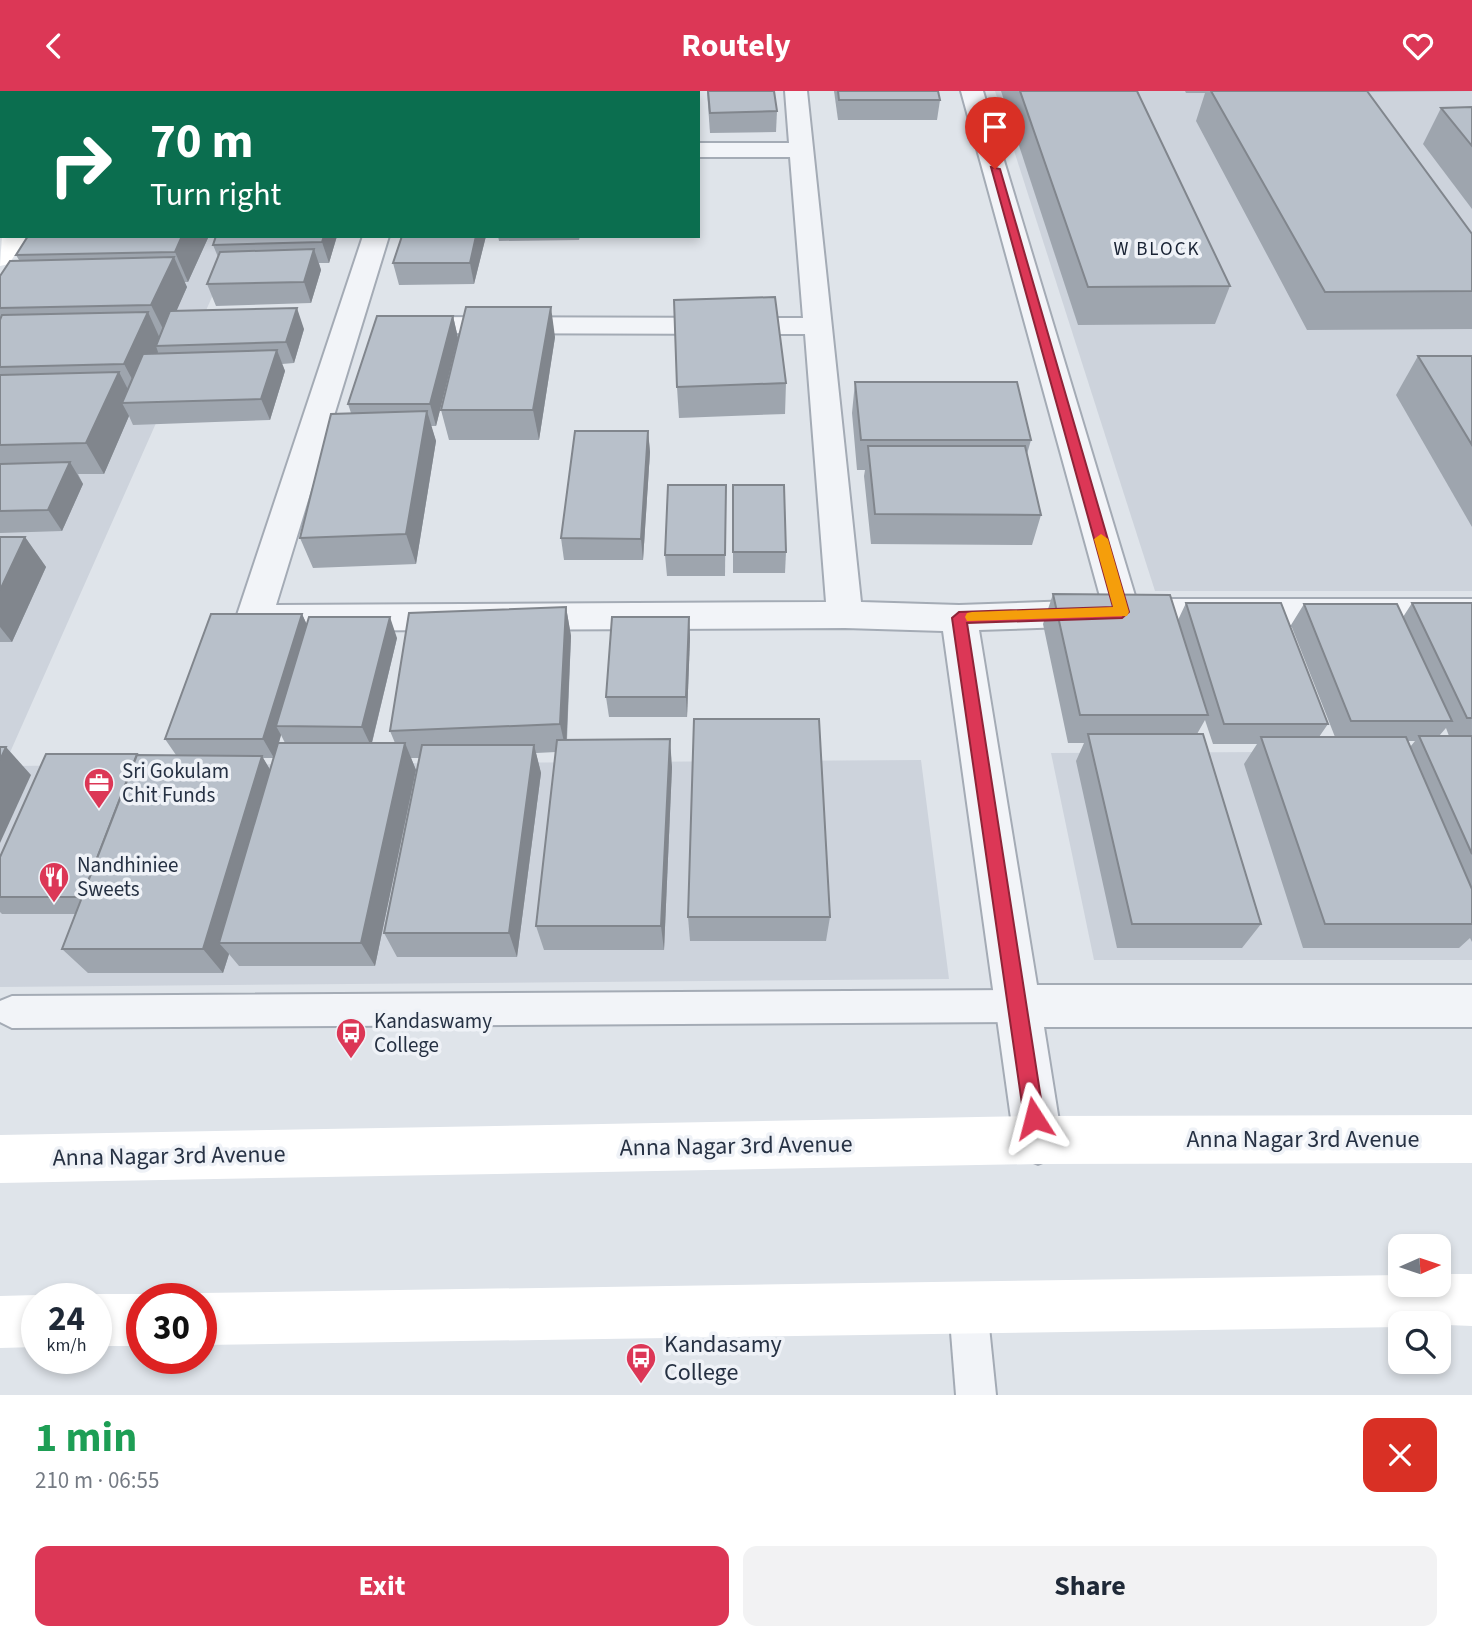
<!DOCTYPE html>
<html lang="en">
<head>
<meta charset="utf-8">
<style>
	body { margin:0; font-family:"Source Sans 3",sans-serif; background:#f2f2f3; color:#1f2937; height:100vh; display:flex; flex-direction:column; font-size:26px; white-space:nowrap }
	* { box-sizing:border-box; margin:0 }
	p { font-size:23px; color:#747a83 }
	.icon { flex:none; width:38px; height:38px; fill:none; stroke:currentColor; stroke-width:2; stroke-linecap:round; stroke-linejoin:round }
	.map { position:relative; height:1304px; overflow:hidden }
	.drawer { display:flex; flex-direction:column; background:#fff; flex:1 }
	.drawer>* { flex:none }
	.hud { position:absolute; left:0px; top:0px; width:700px; height:147px; box-shadow:0 4px 10px #0003; background:#0b6e4f; color:#fff; overflow:hidden }
	.needle { width:46px; rotate:87deg }
	.fabs { position:absolute; left:1388px; top:1143px; display:grid; gap:14px }
	.fabs a { display:grid; place-items:center; width:63px; height:63px; border-radius:14px; background:#fff; box-shadow:0 4px 10px #0003; font-size:35px }
	.speed { position:absolute; left:21px; top:1192px; display:flex; gap:14px; font-size:35px; font-weight:700; text-align:center }
	.speed>* { display:grid; place-content:center; width:91px; height:91px; border-radius:50%; background:#fff; box-shadow:0 4px 10px #0003; line-height:1 }
	.speed small { font-size:18px; font-weight:400 }
	.speed .limit { border:10px solid #d22; background:#fff; color:#111 }
	.pin { position:absolute; display:grid; place-items:center; width:60px; height:60px; color:#fff; margin:-72px -30px; border-radius:50% 50% 50% 0; rotate:-45deg; box-shadow:0 0 7px #0007 }
	.pin .icon { rotate:45deg }
	.me { position:absolute; width:77px; margin:-38px; rotate:351deg; stroke-linejoin:round; filter:drop-shadow(0 0 5px #0008) }
	.turn { display:flex; align-items:center; gap:24px; height:147px; padding:0 35px; font-size:32px }
	.turn .icon { width:91px; height:91px; stroke-width:2.5 }
	.turn b { display:block; font-size:49px; line-height:60px }
	.round { display:grid; place-items:center; flex:none; width:74px; height:74px; border-radius:14px; background:#f2f2f3 }
	.summary { display:flex; align-items:center; justify-content:space-between; height:119px; padding:0 35px }
	h1 { font-size:42px; font-weight:700; line-height:52px; color:#1e9e55 }
	.button { display:flex; gap:14px; margin-top:auto; padding:14px 35px }
	.button a { flex:1; height:80px; border-radius:14px; background:#dc3756; color:#fff; font-size:28px; font-weight:700; line-height:80px; text-align:center }
	.button a+a { background:#f2f2f3; color:#1f2937 }
	header { display:flex; justify-content:space-between; align-items:center; height:91px; padding:0 35px; background:#dc3756; color:#fff; font-size:32px; font-weight:700 }
	.map>svg:first-child { display:block }
	.built { fill:#cdd3dc }
	.lines { fill:none; stroke-linecap:round; stroke-linejoin:round }
	.lane-casing { stroke:#a4abb5; stroke-width:4 }
	.street-casing { stroke:#a4abb5; stroke-width:4 }
	.lane { fill:#f2f4f8; fill-rule:evenodd }
	.street { fill:#f2f4f8; fill-rule:evenodd }
	.secondary { fill:#fff; fill-rule:evenodd }
	.wall { fill:#9ea5ae; fill-rule:evenodd }
	.shaded-wall { fill:#81868d }
	.building { fill:#b8c0ca; stroke:#81868d; stroke-width:2 }
	.route { fill:#dc3756; stroke:#8f2438; stroke-width:2 }
	.slow { fill:#f59e0b }
	.labels { text-anchor:middle; dominant-baseline:central; stroke-width:7; stroke-linejoin:round; paint-order:stroke }
	.far-neighbourhood-label { font-size:19px; letter-spacing:2px; fill:#182233; stroke:#eff2f7 }
	.poi-label { font-size:21px; fill:#263143; stroke:#eff2f7; text-anchor:start }
	.near-street-label { font-size:24px; fill:#263143; stroke:#eff2f7 }
	.near-poi-label { font-size:24px; fill:#263143; stroke:#eff2f7; text-anchor:start }
</style>
</head>
<body>
<header><svg class="icon" aria-label="back" viewBox="0 0 24 24"><path d="M15 5l-7 7 7 7"/></svg>Routely<svg class="icon" aria-label="heart" viewBox="0 0 24 24"><path d="M12 20l-8-8c-3-5 5-10 8-4 3-6 11-1 8 4z"/></svg></header>
<div class="map">
<svg width="1472" height="1304" viewBox="0 0 1472 1304">
	<rect width="100%" height="100%" fill="#dfe4ea"/>
	<g class="built">
		<polygon points="995,0 1472,0 1472,500 1155,500"/>
		<polygon points="75,145 239,145 4,675 921,669 949,888 0,896 0,275"/>
		<polygon points="1472,660 1472,869 1094,869 1051,662"/>
	</g>
	<g class="lines">
		<g class="lane-casing">
			<g id="lane">
				<polygon points="1017,899 1029,904 1033,915 1029,926 1017,931 12,937 0,931 0,910 12,905"/>
				<polygon points="968,1197 982,1202 987,1216 996,1304 956,1304 949,1216 954,1202"/>
			</g>
		</g>
		<g class="street-casing">
			<g id="street">
				<rect x="411" y="0" width="22" height="2"/>
				<polygon points="785,0 807,0 861,511 959,514 1101,509 961,0 983,0 1136,508 1472,508 1472,534 1122,534 979,539 1037,894 1472,894 1472,936 1044,936 1062,1049 1055,1066 1038,1073 1021,1066 1014,1049 943,540 845,537 254,540 241,536 236,527 363,145 389,145 276,514 826,511 805,243 403,242 393,240 389,234 393,228 403,226 803,227 790,66 698,66 698,52 789,52"/>
			</g>
		</g>
		<use href="#lane" class="lane"/>
		<use href="#street" class="street"/>
		<g class="secondary">
			<polygon points="50,0 72,0 49,2"/>
			<polygon points="98,0 120,0 97,2"/>
			<polygon points="0,73 2,73 0,89"/>
			<polygon points="2,144 27,145 9,173 0,175"/>
			<polygon points="1472,1024 1472,1072 1038,1073 0,1092 0,1044 1038,1025"/>
			<polygon points="1438,1183 1472,1183 1472,1235 1400,1232 1400,1236 201,1254 201,1208 187,1208 201,1202 1400,1184 1400,1194 1438,1194"/>
			<polygon points="96,1203 142,1203 154,1208 142,1208 142,1255 96,1255 96,1208 84,1208"/>
			<polygon points="37,1204 47,1208 37,1208 37,1256 0,1257 0,1205"/>
		</g>
	</g>
	<g class="wall">
		<polygon points="707,0 774,0 777,20 776,41 710,42"/>
		<polygon points="834,0 938,0 940,9 937,29 838,29"/>
		<polygon points="1001,0 1137,0 1230,195 1215,233 1078,234"/>
		<polygon points="1185,0 1472,0 1367,1 1472,143 1472,238 1307,239 1196,30 1205,2 1186,2"/>
		<polygon points="1472,16 1472,118 1423,53 1441,17"/>
		<polygon points="28,145 207,145 208,147 188,191 184,191 187,196 176,220 304,238 294,272 282,273 285,280 270,329 133,334 129,325 104,383 78,383 83,393 62,440 0,442 0,185 19,169 16,164"/>
		<polygon points="216,145 337,145 329,172 319,172 321,179 311,212 216,215 207,193 218,166 213,154"/>
		<polygon points="402,145 486,145 474,193 399,194 393,172"/>
		<polygon points="498,145 580,145 579,149 499,150"/>
		<polygon points="453,225 458,247 436,335 431,335 436,350 416,473 313,477 300,447 351,322 348,313"/>
		<polygon points="555,246 539,349 449,349 441,319"/>
		<polygon points="1418,265 1472,265 1472,436 1396,304"/>
		<polygon points="855,291 1031,349 1027,363 1041,424 1032,454 871,453 864,385 865,379 857,379 852,322"/>
		<polygon points="786,292 785,323 679,327 677,296"/>
		<polygon points="648,340 650,361 643,469 564,469 561,447"/>
		<polygon points="726,394 725,485 667,485 665,464"/>
		<polygon points="733,394 786,461 785,482 733,482"/>
		<polygon points="0,446 25,446 46,476 12,551 0,551"/>
		<path d="M1053 503 1178 529 1186 512 1328 633 1319 646H1335L1291 534 1304 513 1403 526 1412 512H1472V851L1470 847 1459 857H1303L1244 673 1257 653H1213L1205 629 1197 643 1261 833 1242 857H1117L1076 670 1084 652H1068L1043 533ZM1446 637 1449 645H1439ZM1408 650H1415L1410 656Z"/>
		<path d="M566 516 571 545 567 649 672 676 664 859H544L536 835 556 661 536 662 541 682 517 866H397L384 842 420 667H411L416 679 375 875H239L229 863 223 882H88L62 858 76 823H2L0 821V766L137 663V664H176L165 648 302 523 307 534 397 547 372 652H395L390 640ZM281 644 285 652H279ZM263 667H274L270 679Z"/>
		<polygon points="689,526 690,547 687,626 609,626 606,606"/>
		<polygon points="688,826 830,826 826,850 690,850"/>
	</g>
	<g class="shaded-wall">
		<polygon points="182,145 207,145 208,147 188,191 175,161"/>
		<polygon points="324,145 337,145 329,172 322,151"/>
		<polygon points="476,145 486,145 474,193 470,172"/>
		<polygon points="314,158 321,179 311,212 304,191"/>
		<polygon points="174,166 187,196 166,244 151,214"/>
		<polygon points="551,216 555,246 539,349 533,319"/>
		<polygon points="297,217 304,238 294,272 286,251"/>
		<polygon points="148,221 162,252 156,255 158,261 140,303 124,273"/>
		<polygon points="453,225 458,247 436,335 430,313"/>
		<polygon points="277,259 285,280 270,329 261,308"/>
		<polygon points="119,281 135,312 122,312 129,325 104,383 86,352"/>
		<polygon points="427,320 436,350 416,473 406,443"/>
		<polygon points="648,340 650,361 643,469 641,448"/>
		<polygon points="70,371 83,393 62,440 48,419"/>
		<polygon points="25,446 46,476 12,551 0,536 0,499"/>
		<polygon points="566,516 571,545 566,660 560,633"/>
		<polygon points="302,523 311,543 276,635 281,644 274,667 263,648"/>
		<polygon points="390,526 397,547 371,655 362,636"/>
		<polygon points="689,526 690,547 687,626 686,606"/>
		<polygon points="670,648 672,676 664,859 661,835"/>
		<polygon points="405,652 416,679 375,875 361,852"/>
		<polygon points="534,654 541,682 517,866 509,842"/>
		<polygon points="6,656 31,684 0,752 0,669"/>
		<polygon points="262,665 278,692 219,852 229,863 223,882 203,858"/>
	</g>
	<g class="building">
		<polygon points="152,0 251,0 250,2 151,2"/>
		<polygon points="304,0 366,0 365,2 303,2"/>
		<polygon points="431,0 512,0 511,2 431,2"/>
		<rect x="522" y="0" width="71" height="2"/>
		<rect x="605" y="0" width="57" height="2"/>
		<polygon points="708,0 774,0 777,20 710,22"/>
		<polygon points="838,0 938,0 940,9 839,9"/>
		<polygon points="1020,0 1137,0 1230,195 1088,196"/>
		<polygon points="1211,0 1367,0 1472,143 1472,200 1325,201"/>
		<polygon points="1472,16 1472,55 1441,17"/>
		<polygon points="28,145 182,145 175,161 16,164"/>
		<polygon points="216,145 324,145 322,151 213,154"/>
		<polygon points="402,145 476,145 470,172 393,172"/>
		<polygon points="314,158 304,191 207,193 220,161"/>
		<polygon points="174,166 151,214 0,217 0,185 10,170"/>
		<polygon points="775,206 786,292 677,296 674,209"/>
		<polygon points="466,216 551,216 533,319 441,319"/>
		<polygon points="297,217 286,251 156,255 170,220"/>
		<polygon points="148,221 124,273 0,276 0,229 2,224"/>
		<polygon points="377,225 453,225 430,313 348,313"/>
		<polygon points="277,259 261,308 122,312 143,263"/>
		<polygon points="1418,265 1472,265 1472,354"/>
		<polygon points="119,281 86,352 0,354 0,284"/>
		<polygon points="855,291 1017,291 1031,349 861,349"/>
		<polygon points="427,320 406,443 300,447 331,323"/>
		<polygon points="575,340 648,340 641,448 561,447"/>
		<polygon points="868,355 1025,355 1041,424 875,423"/>
		<polygon points="70,371 48,419 0,420 0,373"/>
		<polygon points="668,394 726,394 725,464 665,464"/>
		<polygon points="733,394 784,394 786,461 733,461"/>
		<polygon points="0,446 25,446 0,499"/>
		<polygon points="1053,503 1170,504 1208,624 1080,624"/>
		<polygon points="1186,512 1281,512 1328,633 1224,633"/>
		<polygon points="1412,512 1472,512 1472,627 1467,627"/>
		<polygon points="1304,513 1397,513 1452,630 1351,630"/>
		<polygon points="566,516 560,633 390,640 409,522"/>
		<polygon points="211,523 302,523 263,648 165,648"/>
		<polygon points="309,526 390,526 362,636 276,635"/>
		<polygon points="612,526 689,526 686,606 606,606"/>
		<polygon points="694,628 819,628 830,826 688,826"/>
		<polygon points="1088,643 1203,643 1261,833 1132,833"/>
		<polygon points="1419,645 1472,645 1472,763"/>
		<polygon points="1261,646 1406,646 1472,798 1472,833 1325,833"/>
		<polygon points="670,648 661,835 536,835 557,649"/>
		<polygon points="278,652 405,652 361,852 219,852"/>
		<polygon points="422,654 534,654 509,842 384,842"/>
		<polygon points="0,656 6,656 0,669"/>
		<polygon points="46,663 137,663 82,806 0,806 0,766"/>
		<polygon points="137,664 262,665 203,858 62,858"/>
	</g>
	<polygon class="route" points="991,76 1000,78 1129,521 1122,527 967,532 1044,1027 1041,1034 1034,1037 1027,1034 1024,1027 952,527 959,521 1113,516"/>
	<polygon class="slow" points="1101,443 1108,448 1129,521 1127,525 967,530 965,526 967,522 972,521 1113,516 1094,448"/>
	<defs>
		<g id="office-pin" transform="scale(1.575)"><path d="M0 17L-7.5 6A9.5 9.5 0 1 1 7.5 6Z" fill="#dc3756" stroke="#eff2f7"/><path d="M-6-3h4V-5.5h4V-3h4V5H-6ZM-1-4.5V-3h2v-1.5ZM-6 0V1H6V0Z" fill="#fff"/></g>
		<g id="restaurant-pin" transform="scale(1.575)"><path d="M0 17L-7.5 6A9.5 9.5 0 1 1 7.5 6Z" fill="#dc3756" stroke="#eff2f7"/><path d="M-5-6h1v4h1v-4h1v4h1v-4h1v5L-1.5 .5V6h-2V.5L-5-1ZM5-6V6H3V1.5H1.5Q1.5-4 5-6Z" fill="#fff"/></g>
		<g id="bus-pin" transform="scale(1.575)"><path d="M0 17L-7.5 6A9.5 9.5 0 1 1 7.5 6Z" fill="#dc3756" stroke="#eff2f7"/><path d="M-5-6H5V4H4V6H2V4H-2V6H-4V4H-5ZM-3.5-4V0h7V-4ZM-3.5 1.2v1.5H-2V1.2ZM2 1.2v1.5H3.5V1.2Z" fill="#fff"/></g>
	</defs>
	<g fill-rule="evenodd">
		<use href="#office-pin" x="99" y="692"/>
		<use href="#restaurant-pin" x="54" y="786"/>
		<use href="#bus-pin" x="351" y="942"/>
		<use href="#bus-pin" x="641" y="1267"/>
	</g>
	<g class="labels">
		<g class="far-neighbourhood-label">
			<text x="1157" y="158">W BLOCK</text>
		</g>
		<g class="poi-label">
			<text x="122" y="680">Sri Gokulam<tspan x="122" dy="24">Chit Funds</tspan></text>
			<text x="77" y="774">Nandhiniee<tspan x="77" dy="24">Sweets</tspan></text>
			<text x="374" y="930">Kandaswamy<tspan x="374" dy="24">College</tspan></text>
		</g>
		<g class="near-street-label">
			<text x="1303" y="1048">Anna Nagar 3rd Avenue</text>
			<text transform="translate(736 1055) rotate(-1)">Anna Nagar 3rd Avenue</text>
			<text transform="translate(169 1065) rotate(-1)">Anna Nagar 3rd Avenue</text>
		</g>
		<g class="near-poi-label">
			<text x="664" y="1253">Kandasamy<tspan x="664" dy="28">College</tspan></text>
		</g>
	</g>
</svg>
<div class="fabs">
<a><svg class="needle" viewBox="-14 -14 28 28"><path d="M0-13l5 13h-10z" fill="#e53935"/><path d="M0 13l5-13h-10z" fill="#747a83"/></svg></a>
<a><svg class="icon" aria-label="search" viewBox="0 0 24 24"><circle cx="10" cy="10" r="6"/><path d="M15 15l6 6"/></svg></a>
</div>
<div class="speed"><div>24<small>km/h</small></div><div class="limit">30</div></div>
<div class="pin" style="left:995px;top:78px;background:#d93025"><svg class="icon" aria-label="arrive" viewBox="0 0 24 24"><path d="M6 21V4h12l-3 4 3 4H6"/></svg></div>
<svg class="me" style="left:1034px;top:1027px" viewBox="-20 -20 40 40"><path d="M0-17L14 15 0 8-14 15z" fill="#dc3756" stroke="#fff" stroke-width="4"/></svg>
<div class="hud">
<div class="turn"><svg class="icon" aria-label="right" viewBox="0 0 24 24"><path d="M7 20v-9h11M14 6l5 5-5 5"/></svg><div><b>70 m</b>Turn right</div></div>
</div>
</div>
<section class="drawer">
<div class="summary"><div><h1>1 min</h1><p>210 m · 06:55</p></div><a class="round" style="background:#d93025;color:#fff"><svg class="icon" aria-label="close" viewBox="0 0 24 24"><path d="M6 6l12 12M18 6L6 18"/></svg></a></div>
<div class="button"><a>Exit</a><a>Share</a></div>
</section>
</body>
</html>
